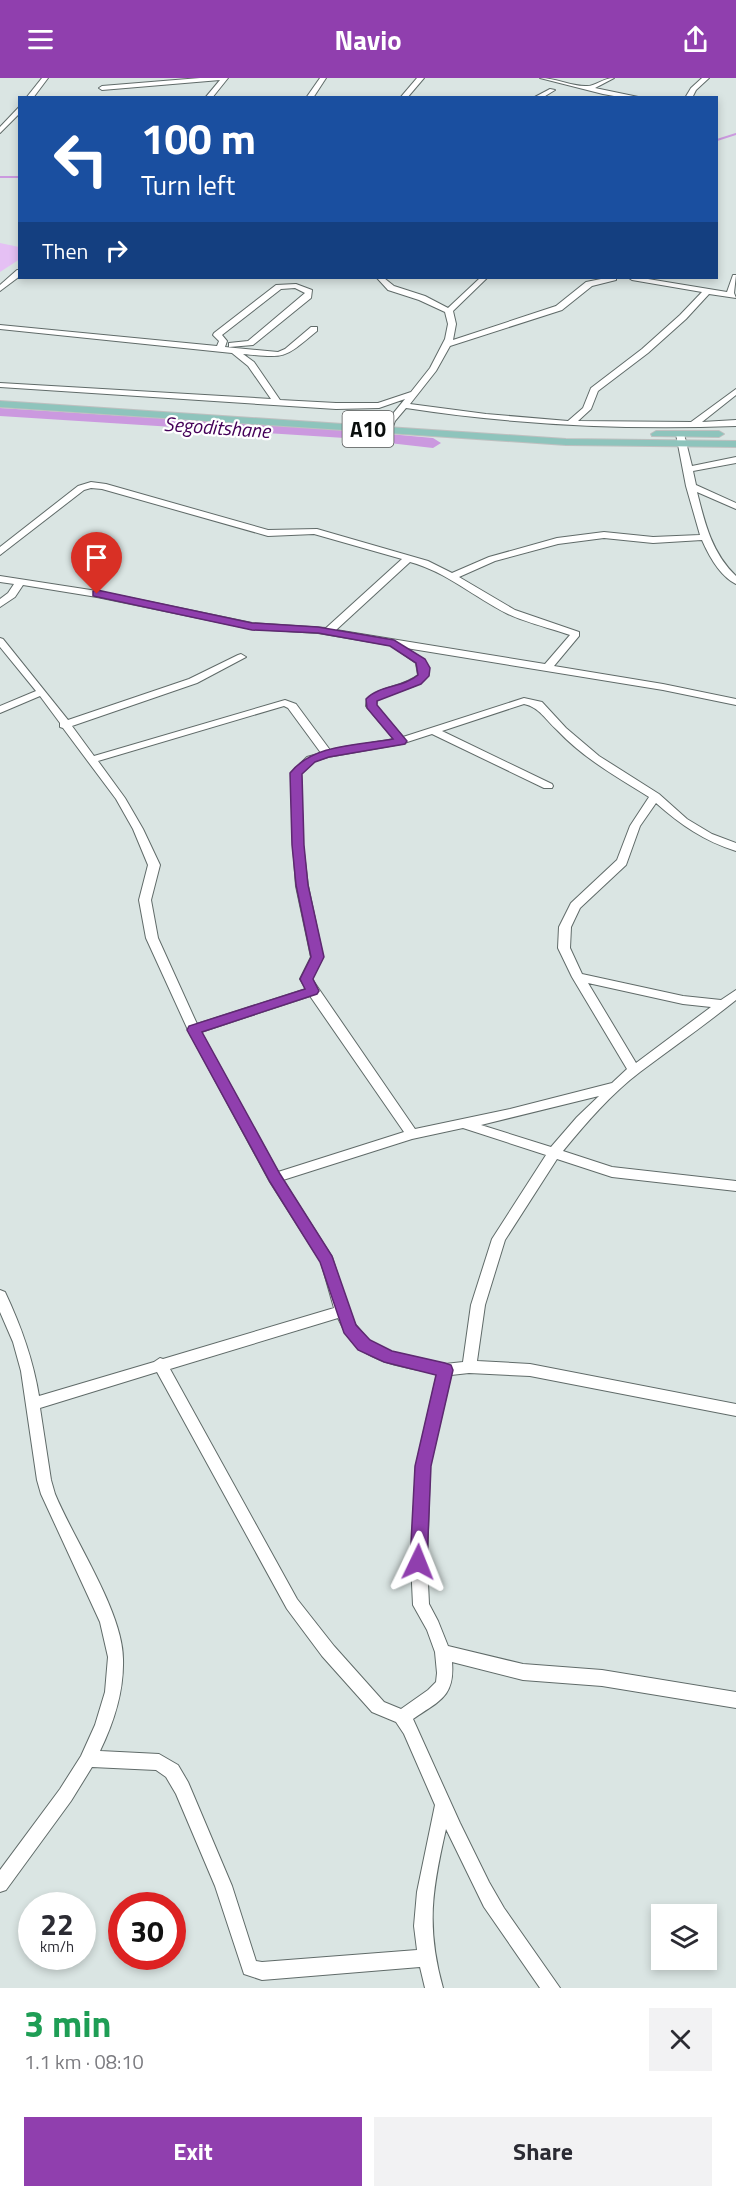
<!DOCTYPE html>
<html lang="en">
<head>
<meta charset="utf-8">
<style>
	body { margin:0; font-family:"Titillium Web",sans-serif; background:#f2f2f3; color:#2b2b33; height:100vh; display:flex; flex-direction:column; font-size:22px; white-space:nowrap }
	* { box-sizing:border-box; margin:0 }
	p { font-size:20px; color:#7c7c81 }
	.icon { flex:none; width:33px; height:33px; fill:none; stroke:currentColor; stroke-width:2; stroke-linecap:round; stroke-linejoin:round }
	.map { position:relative; height:1910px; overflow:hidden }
	.drawer { display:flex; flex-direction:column; background:#fff; flex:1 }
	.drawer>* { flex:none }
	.banner { position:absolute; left:18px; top:18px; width:700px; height:183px; border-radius:0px; box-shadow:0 3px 9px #0003; background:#1a4fa0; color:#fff; overflow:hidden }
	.buttons { position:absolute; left:651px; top:1826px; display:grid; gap:12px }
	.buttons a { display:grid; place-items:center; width:66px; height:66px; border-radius:0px; background:#fff; box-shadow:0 3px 9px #0003; font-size:30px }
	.speed { position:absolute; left:18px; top:1814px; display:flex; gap:12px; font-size:30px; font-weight:700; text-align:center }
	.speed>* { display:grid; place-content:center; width:78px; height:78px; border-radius:50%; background:#fff; box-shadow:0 3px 9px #0003; line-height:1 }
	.speed small { font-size:15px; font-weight:400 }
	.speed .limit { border:9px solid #d22; background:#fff; color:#111 }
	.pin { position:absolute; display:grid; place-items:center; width:51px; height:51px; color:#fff; margin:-62px -26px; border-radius:50% 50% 50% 0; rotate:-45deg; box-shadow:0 0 6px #0007 }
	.pin .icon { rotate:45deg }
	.me { position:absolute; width:66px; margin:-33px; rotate:2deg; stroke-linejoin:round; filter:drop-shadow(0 0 4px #0008) }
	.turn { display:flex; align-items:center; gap:21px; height:126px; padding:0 24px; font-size:27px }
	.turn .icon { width:78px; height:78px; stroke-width:2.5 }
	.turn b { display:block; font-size:42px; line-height:51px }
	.then { display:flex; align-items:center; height:57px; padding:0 24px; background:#0003; gap:12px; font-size:22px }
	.round { display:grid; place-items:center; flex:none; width:63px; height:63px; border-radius:0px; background:#f2f2f3 }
	.overview { display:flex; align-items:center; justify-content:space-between; height:102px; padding:0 24px }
	h1 { font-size:36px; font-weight:700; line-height:45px; color:#1e9e55 }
	.button { display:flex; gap:12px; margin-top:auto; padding:12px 24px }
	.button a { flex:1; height:69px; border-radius:0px; background:#903fae; color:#fff; font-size:24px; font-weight:700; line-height:69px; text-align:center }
	.button a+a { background:#f2f2f3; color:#2b2b33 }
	header { display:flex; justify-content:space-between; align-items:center; height:78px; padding:0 24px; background:#903fae; color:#fff; font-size:27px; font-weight:700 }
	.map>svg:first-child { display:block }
	.green { fill:#e5c0f4 }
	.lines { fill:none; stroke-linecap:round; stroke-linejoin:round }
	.stream { stroke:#cb99df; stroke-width:2 }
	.river { fill:#cb99df; fill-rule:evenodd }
	.minor-casing { stroke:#606b69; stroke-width:2 }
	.major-casing { stroke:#bfc0c0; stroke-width:2 }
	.minor { fill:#fff; fill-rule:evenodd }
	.major { fill:#8ec4bc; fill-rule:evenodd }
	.route { fill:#903fae; stroke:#5e2971; stroke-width:1.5 }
	.labels { text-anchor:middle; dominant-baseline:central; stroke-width:4.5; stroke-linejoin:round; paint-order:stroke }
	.far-water-label { font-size:20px; font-style:italic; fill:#440058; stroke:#fff }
	.shield { fill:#fff; stroke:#545656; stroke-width:1.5 }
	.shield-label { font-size:21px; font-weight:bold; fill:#0a0e0d }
</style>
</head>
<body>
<header><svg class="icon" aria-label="menu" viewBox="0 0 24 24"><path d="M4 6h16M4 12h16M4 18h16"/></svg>Navio<svg class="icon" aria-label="share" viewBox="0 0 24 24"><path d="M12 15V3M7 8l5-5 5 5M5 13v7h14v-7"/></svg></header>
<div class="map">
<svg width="736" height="1910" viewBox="0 0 736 1910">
	<rect width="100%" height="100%" fill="#dae5e3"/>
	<polygon class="green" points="0,165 19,169 20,181 0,194"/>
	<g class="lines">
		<g class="stream">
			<polyline points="717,62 736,56"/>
			<polyline points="0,99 20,99"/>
		</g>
		<polygon class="river" points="0,330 345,352 433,360 441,365 433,370 345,360 0,338"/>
		<g class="minor-casing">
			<g id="minor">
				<polygon points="42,0 48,0 33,20 26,20"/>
				<polygon points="200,0 228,0 212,20 205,20 220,2 102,12 99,10 102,8"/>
				<polygon points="320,0 326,0 313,20 306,20"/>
				<polygon points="417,0 424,0 407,20 400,20"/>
				<path d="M540 0C556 0 573 9 587 8 596 8 603 0 614 0L595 10 643 20H625L603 16Z"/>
				<polygon points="702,0 709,0 696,12 692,20 685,20 691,10"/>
				<polygon points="550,11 555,12 542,20 533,20"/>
				<polygon points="20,28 20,35 0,55 0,49"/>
				<polygon points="17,192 20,192 20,198 0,213 0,207"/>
				<path d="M733 197H736L734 215 736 220 709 216 686 241 648 275 598 313 591 331 578 343 691 344 736 311V317L702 344 736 342V348C626 352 516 347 406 330L395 343 391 354 388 355 384 352 387 343 405 321 379 330 336 331 0 309V305L271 321 248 288 232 275 0 251V247L217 268 219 263 213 257 214 255 276 207 296 206 312 212 311 220 253 267 229 269V265L248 263 305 215 295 210 281 211 222 257 227 263 225 269 278 274 285 271 311 249H317V253C283 281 287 280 243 276L254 284 280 322 336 325H378L411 314 430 290 445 261 448 246 445 234 419 222 388 212 377 200H384L394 208 425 218 448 230 480 200H487L453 233 456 246 453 262 556 228 586 204 606 200H616V202L592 208 562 232 450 268 436 293 410 326 486 336 568 343 583 330 591 310 642 271 680 237 702 214 632 202 629 200H642L727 214Z"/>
				<path d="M680 353 684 356 692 388 736 379V385L693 393 696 407 736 425V431L697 414C705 446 712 475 736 498V506C720 498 709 478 702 462L653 465 604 460 558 466 495 483 459 499 515 532 579 554V558L554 588 663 606 736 621V627L663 612 406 570 424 582 428 598 414 608 381 620 377 622 376 628 403 659 524 620 542 624 566 650 599 678 659 716 687 741 712 756 736 765V773C704 763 681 747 656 725L640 748 626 787 580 830 571 849 570 870 582 896 683 918 721 922 736 912V922C705 947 672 970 640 994 611 1016 586 1045 563 1073L612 1089 736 1103V1113L612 1099 557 1081 505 1162 485 1227 477 1283 530 1286 736 1326V1338L530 1298 469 1295 451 1297 430 1388 427 1484 429 1526 438 1543 448 1568 523 1586 602 1592 736 1614V1630L602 1608 523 1602 452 1584C455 1619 439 1623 413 1641L460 1745 489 1804 504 1830 560 1910H540L484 1829 446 1751C432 1812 426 1849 443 1910H425L420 1889 262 1902 244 1896 215 1808 176 1716 166 1699 156 1692 92 1689 71 1723 6 1812 0 1814V1792L60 1711 81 1678 95 1647 105 1614 108 1579 100 1544 41 1416 37 1402 21 1293 13 1264 0 1234V1212L5 1214C21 1248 33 1281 39 1318L154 1284 160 1280 163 1281 334 1230 321 1184 270 1104 188 952 146 860 139 822 148 787 133 751 116 721 63 650 60 649V645L40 618 0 635V628L36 613 0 569V560L3 561 68 642 189 601 238 577 241 576 246 579 197 605 72 648 94 678 285 622 296 626 330 672 394 661 366 628 367 621C381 608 403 609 418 597L416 585 396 571 395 568 318 555 252 551 97 519 23 507 15 519 0 529V521L8 515 14 506 0 504V498L97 513 252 545 326 550 402 481 314 456 268 458 102 411 91 410 84 412 0 477V469L78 408 91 404 106 406 268 452 317 451 428 483 452 495 489 479 557 460 604 454 653 459 700 457 686 408 676 356ZM410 484C447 494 475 520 508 536 527 545 550 550 570 557L545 586 336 552ZM524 626C539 629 546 642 557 652 583 680 617 699 649 719L630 748 617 782 571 825 559 849 558 870 572 899 627 991 612 1005 510 1031 415 1051 312 901 323 879 308 808 303 767 301 696 315 683 328 679 401 666 432 656 544 710H552L553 708 552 706 442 653ZM284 628 288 630 321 675 307 679 291 695 293 767 296 808 311 879 300 901 306 911 197 946 158 860 151 822 160 787 143 751 125 720 98 683ZM588 905 683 926 711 929 636 985ZM310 918 404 1054 278 1094 201 954ZM599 1018 577 1039 551 1069 481 1047ZM463 1050 546 1077 492 1161 471 1227 463 1284 445 1286 392 1274 369 1263 355 1246 349 1233 332 1179 283 1102 412 1061ZM338 1240C343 1251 350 1264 360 1271 381 1287 412 1290 437 1296L416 1388 411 1484 413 1527 427 1552 435 1574 437 1595 436 1604 428 1612 401 1631 384 1624 334 1568 297 1521 170 1291ZM157 1294 287 1531 322 1578 372 1634 396 1644 404 1656 435 1727 417 1814 414 1848 417 1872 262 1884 256 1883 232 1808 188 1704 178 1687 159 1676 100 1673C114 1644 124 1614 123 1581 123 1534 74 1462 55 1416L51 1402 40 1330Z"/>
			</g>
		</g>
		<g class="major-casing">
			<g id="major">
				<polygon points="0,323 566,361 736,363 736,369 566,367 0,329"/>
				<polygon points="656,353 719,353 724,356 719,359 652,358 651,356"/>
			</g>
		</g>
		<use href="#minor" class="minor"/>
		<use href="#major" class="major"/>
	</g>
	<path class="route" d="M97 512 252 545 318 549 394 562 425 581 430 590 429 598 421 606 377 623V627L407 663 405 666 329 679 315 684 302 696 304 767 308 807 324 879 313 901 319 913 317 916 202 954 280 1096 332 1178 356 1247 370 1262 392 1273 445 1285 451 1287 453 1292 431 1388 427 1484 425 1490 418 1492 412 1490 410 1484 415 1388 436 1297 384 1284 358 1272 344 1255 320 1184 270 1104 187 952 189 948 305 911 300 901 311 879 296 807 292 767 290 695C313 666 359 667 393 661L367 630 366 621C379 607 403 610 418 597L416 585 390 568 318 555 252 552 93 518V513Z"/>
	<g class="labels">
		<g class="far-water-label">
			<text transform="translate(217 349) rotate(4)">Segoditshane</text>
		</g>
		<rect class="shield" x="342.5" y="333" width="51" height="36" rx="4.5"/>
		<g class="shield-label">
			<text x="368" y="351">A10</text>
		</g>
	</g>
</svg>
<div class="buttons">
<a><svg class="icon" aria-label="layers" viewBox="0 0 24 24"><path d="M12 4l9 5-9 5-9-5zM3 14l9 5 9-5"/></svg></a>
</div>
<div class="speed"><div>22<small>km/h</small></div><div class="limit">30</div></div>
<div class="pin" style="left:97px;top:516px;background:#d93025"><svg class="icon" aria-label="arrive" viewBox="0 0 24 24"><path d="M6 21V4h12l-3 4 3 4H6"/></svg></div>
<svg class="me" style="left:418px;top:1484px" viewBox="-20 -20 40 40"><path d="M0-17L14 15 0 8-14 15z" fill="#903fae" stroke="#fff" stroke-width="4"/></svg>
<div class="banner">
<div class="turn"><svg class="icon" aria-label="left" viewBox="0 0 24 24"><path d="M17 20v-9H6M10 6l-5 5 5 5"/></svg><div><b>100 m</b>Turn left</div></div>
<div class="then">Then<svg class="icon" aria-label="right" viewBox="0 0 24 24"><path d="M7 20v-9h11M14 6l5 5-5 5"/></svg></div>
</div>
</div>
<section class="drawer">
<div class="overview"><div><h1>3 min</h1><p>1.1 km · 08:10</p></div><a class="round"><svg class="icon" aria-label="close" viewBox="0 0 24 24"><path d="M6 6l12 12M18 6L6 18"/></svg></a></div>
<div class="button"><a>Exit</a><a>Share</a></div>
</section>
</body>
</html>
